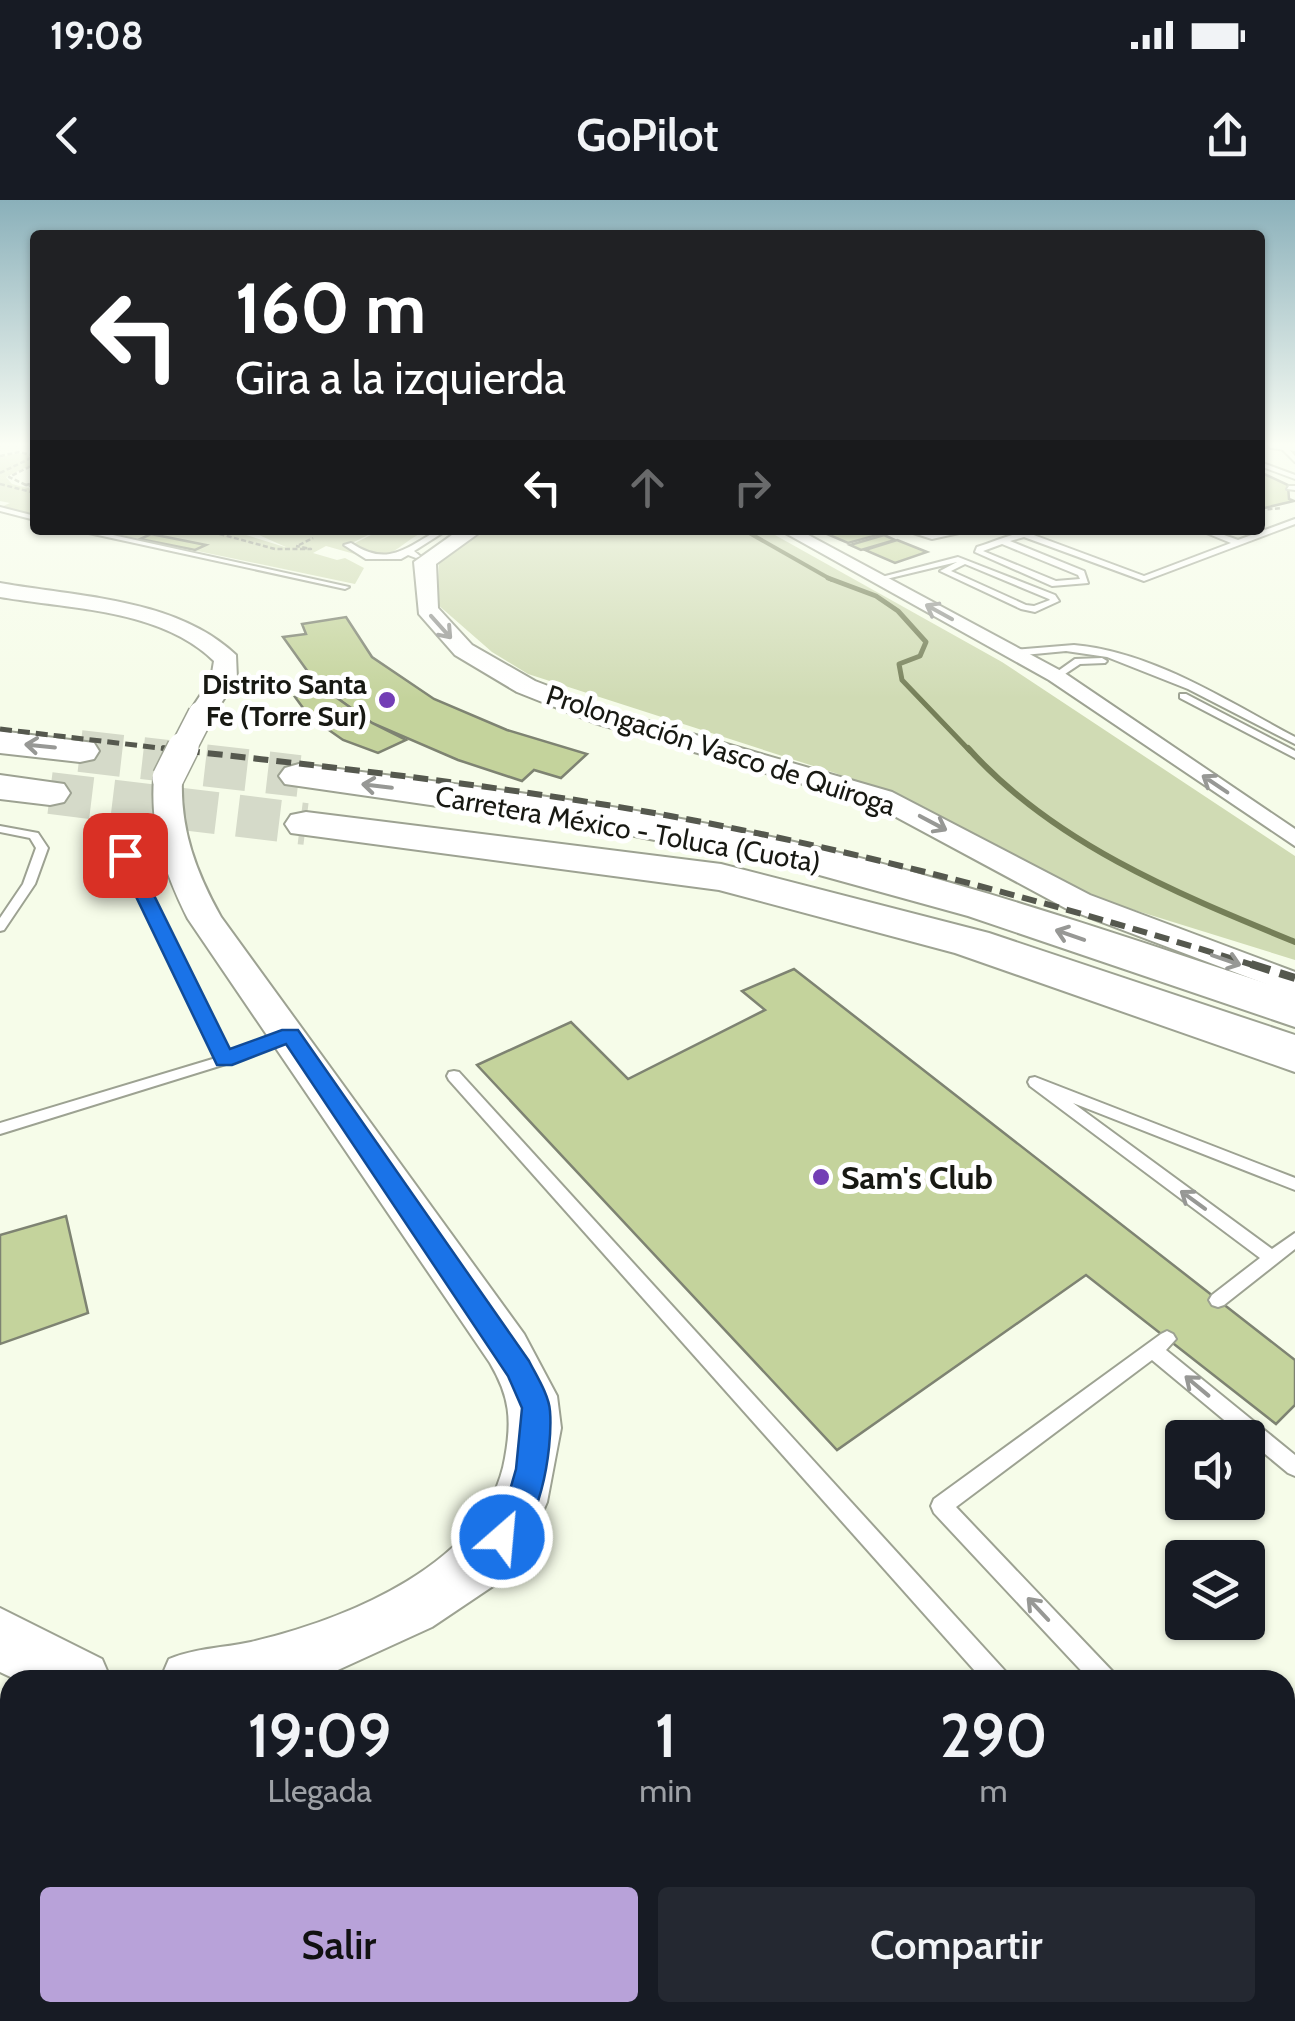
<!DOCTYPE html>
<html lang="es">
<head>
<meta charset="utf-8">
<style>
	body { margin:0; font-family:Cabin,sans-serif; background:#242831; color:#f1f3f6; height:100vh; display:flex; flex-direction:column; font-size:38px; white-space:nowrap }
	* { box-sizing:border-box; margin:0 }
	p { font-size:32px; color:#9ea1a6 }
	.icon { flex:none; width:55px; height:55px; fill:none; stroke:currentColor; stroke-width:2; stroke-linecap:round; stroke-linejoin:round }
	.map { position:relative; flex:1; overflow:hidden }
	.sheet { position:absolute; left:0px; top:1470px; width:1295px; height:352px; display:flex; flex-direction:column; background:#171b24; border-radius:30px 30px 0 0; box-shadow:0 2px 8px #0004 }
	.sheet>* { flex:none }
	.hud { position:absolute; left:30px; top:30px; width:1235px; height:305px; border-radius:10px; box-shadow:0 2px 8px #0004; background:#202124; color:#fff; overflow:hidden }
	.tools { position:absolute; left:1165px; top:1220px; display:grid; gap:20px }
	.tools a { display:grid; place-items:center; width:100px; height:100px; border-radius:10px; background:#171b24; box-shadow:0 2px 8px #0004; font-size:50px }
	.pin { position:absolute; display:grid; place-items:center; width:85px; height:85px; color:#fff; margin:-42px; border-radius:20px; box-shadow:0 5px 15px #0006 }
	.me { position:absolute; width:110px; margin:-55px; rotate:27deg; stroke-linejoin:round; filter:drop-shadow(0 0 8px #0008) }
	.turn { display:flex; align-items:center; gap:35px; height:210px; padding:0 40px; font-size:45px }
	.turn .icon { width:130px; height:130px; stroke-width:2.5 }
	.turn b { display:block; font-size:70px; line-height:85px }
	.lanes { display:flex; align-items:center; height:95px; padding:0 40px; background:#0003; justify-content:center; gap:50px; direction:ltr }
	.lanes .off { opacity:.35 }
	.eta { display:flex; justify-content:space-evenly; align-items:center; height:170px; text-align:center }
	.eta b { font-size:60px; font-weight:600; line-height:70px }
	.primary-button { display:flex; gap:20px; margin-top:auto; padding:20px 40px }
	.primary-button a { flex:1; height:115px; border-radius:10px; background:#b8a2d9; color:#111; font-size:40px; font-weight:600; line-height:115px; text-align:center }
	.primary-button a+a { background:#242831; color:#f1f3f6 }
	.status { display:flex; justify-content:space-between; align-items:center; height:70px; padding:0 50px; background:#171b24; direction:ltr }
	.status svg { height:28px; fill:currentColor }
	header { display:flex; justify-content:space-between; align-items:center; height:130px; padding:0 40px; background:#171b24; font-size:45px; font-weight:600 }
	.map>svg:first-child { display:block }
	.green { fill:#d0dbb4 }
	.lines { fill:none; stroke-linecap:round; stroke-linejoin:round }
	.stream-far2 { stroke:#757f58; stroke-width:4 }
	.stream-far1 { stroke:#757f58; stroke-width:5 }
	.stream { stroke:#757f58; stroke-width:6 }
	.building { fill:#c4d39c; stroke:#7e8372; stroke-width:2.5 }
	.motorway-tunnel { stroke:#d5dac9; stroke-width:42; stroke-dasharray:42 21; stroke-linecap:butt }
	.service-casing { stroke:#9da292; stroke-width:4 }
	.minor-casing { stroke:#9da292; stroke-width:4 }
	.tertiary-casing { stroke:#9da292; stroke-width:4 }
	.motorway-casing { stroke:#9da292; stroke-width:4 }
	.path { stroke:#929689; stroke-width:2.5; stroke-dasharray:5 2.5; stroke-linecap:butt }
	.service { fill:#fff; fill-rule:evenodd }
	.minor { fill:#fff; fill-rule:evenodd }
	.tertiary { fill:#fff; fill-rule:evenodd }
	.motorway { fill:#fff; fill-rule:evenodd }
	.rail-far2 { stroke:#55584e; stroke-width:5; stroke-dasharray:12 6; stroke-linecap:butt }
	.rail-far1 { stroke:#55584e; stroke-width:6; stroke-dasharray:15 8; stroke-linecap:butt }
	.rail { stroke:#55584e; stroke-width:8; stroke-dasharray:20 10; stroke-linecap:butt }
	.tertiary-bridge-far1-casing { stroke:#9da292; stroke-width:28; stroke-linecap:butt }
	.tertiary-bridge-casing { stroke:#9da292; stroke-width:34; stroke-linecap:butt }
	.tertiary-bridge-far1 { stroke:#fff; stroke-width:25 }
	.tertiary-bridge { stroke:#fff; stroke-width:31 }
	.oneway { stroke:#979895 }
	.route { fill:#1a73e8; stroke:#114b97; stroke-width:2.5 }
	.poi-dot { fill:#733eb5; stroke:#fff; stroke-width:4 }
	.labels { text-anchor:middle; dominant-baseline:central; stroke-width:10; stroke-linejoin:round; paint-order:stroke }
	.far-poi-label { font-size:28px; font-weight:bold; fill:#181913; stroke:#fff; text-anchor:end }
	.far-street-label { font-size:28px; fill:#181913; stroke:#fff }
	.poi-label { font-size:32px; font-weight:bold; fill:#181913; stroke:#fff; text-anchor:start }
</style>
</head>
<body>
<div class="status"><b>19:08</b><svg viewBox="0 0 49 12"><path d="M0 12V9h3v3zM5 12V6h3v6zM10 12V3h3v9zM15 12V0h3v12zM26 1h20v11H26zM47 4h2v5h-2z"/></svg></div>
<header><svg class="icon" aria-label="back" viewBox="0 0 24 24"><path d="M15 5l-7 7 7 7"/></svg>GoPilot<svg class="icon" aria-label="share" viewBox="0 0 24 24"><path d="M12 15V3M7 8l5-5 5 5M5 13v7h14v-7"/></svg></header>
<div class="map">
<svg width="1295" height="1821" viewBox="0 0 1295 1821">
	<rect width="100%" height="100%" fill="#f6fce9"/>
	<g class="green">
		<polygon points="20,253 35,258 35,263 6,277 12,284 35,290 35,314 1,307 10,303 0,301 0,257"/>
		<polygon points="97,330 230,330 288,348 248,330 346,330 368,335 346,346 358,355 326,346 313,353 337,360 345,358 364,368 355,384"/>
		<path d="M381 330H429C396 341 393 371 351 345Z"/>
		<polygon points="493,330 766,330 1002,462 1295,656 1295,760 1073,691 898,597 835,573 528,474 492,452 437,404 439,361 463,342"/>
	</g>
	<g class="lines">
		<polyline class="stream-far2" points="744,330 832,380"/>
		<polyline class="stream-far1" points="828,378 876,396 898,411 926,442 920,456 899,464 902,480 970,551"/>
		<path class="stream" d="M968 548C1054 644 1178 694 1295 742"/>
	</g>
	<g class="building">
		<polygon points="1260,272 1288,285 1289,299 1294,301 1260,309"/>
		<polygon points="842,330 872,330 881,334 848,343 827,334"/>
		<polygon points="151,334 206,345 195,350 140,339"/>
		<polygon points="884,335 895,340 861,350 850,345"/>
		<polygon points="897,340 927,352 895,363 865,350"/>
		<polygon points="346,417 372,457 434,499 507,530 587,554 561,578 534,570 522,581 458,560 372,523 316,483 283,437 306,434 302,424"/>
		<polygon points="323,488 372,523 406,540 378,553 343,540 309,516 295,497"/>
		<polygon points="794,769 1295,1160 1295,1205 1276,1224 1086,1075 837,1250 477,865 571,822 628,879 765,810 742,791"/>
		<polygon points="66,1016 88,1113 0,1144 0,1035"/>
		<polygon points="432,1812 557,1812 545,1821 420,1821"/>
	</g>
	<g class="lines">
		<g class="motorway-tunnel">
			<polyline points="80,551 299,576"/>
			<polyline points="50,593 306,624"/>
		</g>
		<g class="service-casing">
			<g id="service">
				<polygon points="1277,244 1284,244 1295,256 1295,262"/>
				<polygon points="1260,262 1295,275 1295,279 1260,266"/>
				<polygon points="1289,286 1295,286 1295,290 1287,289"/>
				<polygon points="0,307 35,316 35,320 0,311"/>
				<path d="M1295 319V324L1144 381 1024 337 1010 341 1084 371 1088 383 1052 386 975 352 977 347C997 341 1018 330 1040 330L1031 334 1144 376 1231 343 1199 330H1210L1238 340ZM1002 344 1078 375 1080 379 1056 381 983 351Z"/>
				<polygon points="75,330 90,330 349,387 345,389"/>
				<path d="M438 330H447L414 351 420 356 416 358 408 355 401 359H366L344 345 351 343C387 367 405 349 438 330Z"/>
				<polygon points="904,330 916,330 932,335 955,331 959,333 932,339"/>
				<path d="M958 357 1055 395 1059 401 1035 412 1021 409 940 371 957 362 878 381 874 379ZM965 364 1049 399 1050 400 1034 406 1026 405 951 371Z"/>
				<path d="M1074 445C1153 452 1227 501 1295 537V544L1188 489 1107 457 1066 451 1013 456 1008 453 1013 450Z"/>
				<polygon points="1102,458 1107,461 1105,463 1080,464 1059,478 1051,476 1075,459"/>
				<polygon points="1180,494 1186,494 1295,551 1295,558 1180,498"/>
				<polygon points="165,614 171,617 169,619 131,656 228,853 288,831 295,836 293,839 229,863 0,934 0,923 216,858 119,655 161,615"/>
				<polygon points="0,626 38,633 48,648 35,684 4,730 0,731 0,718 23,684 36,648 30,638 0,632"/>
				<polygon points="454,871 459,872 1006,1472 1009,1480 983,1480 449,880 447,876 449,872"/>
				<polygon points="1035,877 1295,978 1295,990 1073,903 1272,1049 1295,1033 1295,1049 1224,1105 1218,1107 1212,1105 1209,1100 1212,1095 1260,1058 1030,886 1028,882 1030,878"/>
				<polygon points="1167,1131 1173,1134 1176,1139 1166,1150 1295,1255 1295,1276 1288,1273 1152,1160 956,1307 1113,1472 1116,1480 1090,1480 934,1313 931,1306 934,1299 1161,1134"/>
				<polygon points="1295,1562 1295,1591 1285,1596 1285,1567"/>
			</g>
		</g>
		<g class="minor-casing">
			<polygon id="minor" points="780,330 799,330 1063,472 1295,629 1295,646 1049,480"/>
		</g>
		<g class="tertiary-casing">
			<g id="tertiary">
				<polygon points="1268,244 1295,244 1295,251 1271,248"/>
				<polygon points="459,330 483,330 436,364 438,408 472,445 535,481 613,511 892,592 1090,695 1295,772 1295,795 1067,709 872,604 595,523 517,492 455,455 419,414 414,362"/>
				<path d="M0 383C78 397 176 398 236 455L237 479 210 520H192L188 514 211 479 214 461C161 409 70 409 0 397Z"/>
				<path d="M168 569 182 578C180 630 196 672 221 717L524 1134 557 1196 561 1228 547 1302 529 1343 499 1382 432 1427 316 1480H160L169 1459C196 1448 223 1448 251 1442 345 1420 487 1364 505 1258 512 1220 510 1197 490 1163L188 719C165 673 150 630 154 578Z"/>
				<polygon points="0,1408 102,1459 111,1480 17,1480 0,1472"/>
				<polygon points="1285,1747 1295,1748 1295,1818 1275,1812 1285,1812"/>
				<polygon points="785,1812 879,1812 876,1821 782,1821"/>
			</g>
		</g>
		<g class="motorway-casing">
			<g id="motorway">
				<polygon points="0,531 94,543 99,551 94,559 80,562 0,553"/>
				<path d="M299 564C465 585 631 605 794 642 964 681 1130 738 1295 793V827L968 716 794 668 610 631 285 584 279 576 285 568Z"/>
				<polygon points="0,575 64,584 70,593 64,602 50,605 0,599"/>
				<polygon points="306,612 721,664 989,733 1295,835 1295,872 955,753 719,690 291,633 285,624 291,615"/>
			</g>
		</g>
		<g class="path">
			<polyline points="0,256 19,252 35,256"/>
			<polyline points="0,273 33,257"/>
			<polyline points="0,284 35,293"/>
			<polyline points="30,284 26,285 35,287"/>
			<polyline points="26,285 9,277 35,264"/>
			<polyline points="1260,310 1282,308"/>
			<polyline points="205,330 275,349 311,349 296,346"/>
			<polyline points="299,345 313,338"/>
		</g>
		<use href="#service" class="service"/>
		<use href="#minor" class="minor"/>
		<use href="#tertiary" class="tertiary"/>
		<use href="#motorway" class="motorway"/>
		<polyline class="rail-far2" points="0,529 185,551"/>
		<path class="rail-far1" d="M162 548C330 567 498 585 665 615 866 652 1064 706 1259 767"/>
		<polyline class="rail" points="1251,764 1295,778"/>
		<g class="tertiary-bridge-far1-casing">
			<polyline id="tertiary-bridge-far1" points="182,551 201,514"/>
		</g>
		<g class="tertiary-bridge-casing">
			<polyline id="tertiary-bridge" points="168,578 183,548"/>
		</g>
		<use href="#tertiary-bridge-far1" class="tertiary-bridge-far1"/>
		<use href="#tertiary-bridge" class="tertiary-bridge"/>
	</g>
	<defs><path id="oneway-shaft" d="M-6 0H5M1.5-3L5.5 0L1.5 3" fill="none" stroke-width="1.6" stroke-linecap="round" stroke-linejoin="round" transform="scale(2.5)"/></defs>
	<g class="oneway">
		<use href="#oneway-shaft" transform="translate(939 412) rotate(-151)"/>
		<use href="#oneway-shaft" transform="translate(441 427) rotate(48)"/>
		<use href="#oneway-shaft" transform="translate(40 546) rotate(-174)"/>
		<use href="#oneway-shaft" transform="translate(1215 584) rotate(-146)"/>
		<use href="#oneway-shaft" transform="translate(377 586) rotate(-173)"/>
		<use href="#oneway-shaft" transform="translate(933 623) rotate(28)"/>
		<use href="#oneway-shaft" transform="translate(1070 735) rotate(-161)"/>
		<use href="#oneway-shaft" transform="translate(1226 760) rotate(19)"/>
		<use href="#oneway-shaft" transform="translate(1193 1000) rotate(-144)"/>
		<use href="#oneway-shaft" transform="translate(1197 1186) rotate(-140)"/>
		<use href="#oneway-shaft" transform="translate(1038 1409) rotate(-133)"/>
	</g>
	<linearGradient id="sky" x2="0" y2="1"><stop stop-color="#8ab0ba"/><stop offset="0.49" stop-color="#fbfef5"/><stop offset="1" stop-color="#fbfef5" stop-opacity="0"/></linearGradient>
	<rect width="1295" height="499" fill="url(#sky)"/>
	<path class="route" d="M125 650 134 655 230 849 282 830H298L529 1161C536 1175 549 1195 550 1211 553 1248 540 1337 502 1352L491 1348 487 1337 504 1311 516 1269 522 1208 508 1176 286 844 232 865H217L116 655Z"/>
	<g class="poi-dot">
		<circle cx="387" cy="500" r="10"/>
		<circle cx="821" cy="977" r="10"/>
	</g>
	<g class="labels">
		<g class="far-poi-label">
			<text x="367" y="484">Distrito Santa<tspan x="367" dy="32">Fe (Torre Sur)</tspan></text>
		</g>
		<g class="far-street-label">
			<text transform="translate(721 550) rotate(18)">Prolongación Vasco de Quiroga</text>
			<text transform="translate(628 629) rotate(10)">Carretera México - Toluca (Cuota)</text>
		</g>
		<g class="poi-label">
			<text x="841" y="977">Sam's Club</text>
		</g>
	</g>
</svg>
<div class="tools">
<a><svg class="icon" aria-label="sound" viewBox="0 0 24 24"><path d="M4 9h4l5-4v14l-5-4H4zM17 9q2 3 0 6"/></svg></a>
<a><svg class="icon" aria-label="layers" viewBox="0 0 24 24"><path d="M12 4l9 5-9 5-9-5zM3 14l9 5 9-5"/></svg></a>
</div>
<div class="pin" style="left:125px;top:655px;background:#d93025"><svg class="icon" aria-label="arrive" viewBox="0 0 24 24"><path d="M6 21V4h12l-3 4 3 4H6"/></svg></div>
<svg class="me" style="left:502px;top:1337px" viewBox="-20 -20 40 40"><circle r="17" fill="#1a73e8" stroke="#fff" stroke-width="3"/><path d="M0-11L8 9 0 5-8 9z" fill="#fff"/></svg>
<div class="hud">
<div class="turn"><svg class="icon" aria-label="left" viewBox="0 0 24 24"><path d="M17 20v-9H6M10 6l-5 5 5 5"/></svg><div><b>160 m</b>Gira a la izquierda</div></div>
<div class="lanes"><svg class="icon" aria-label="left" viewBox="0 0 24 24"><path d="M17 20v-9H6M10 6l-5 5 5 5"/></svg><svg class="icon off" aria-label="ahead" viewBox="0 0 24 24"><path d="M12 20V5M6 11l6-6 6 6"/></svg><svg class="icon off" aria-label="right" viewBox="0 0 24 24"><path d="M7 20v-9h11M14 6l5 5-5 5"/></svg></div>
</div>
<section class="sheet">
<div class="eta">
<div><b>19:09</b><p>Llegada</p></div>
<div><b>1</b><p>min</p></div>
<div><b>290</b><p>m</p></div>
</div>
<div class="primary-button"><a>Salir</a><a>Compartir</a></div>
</section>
</div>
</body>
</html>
